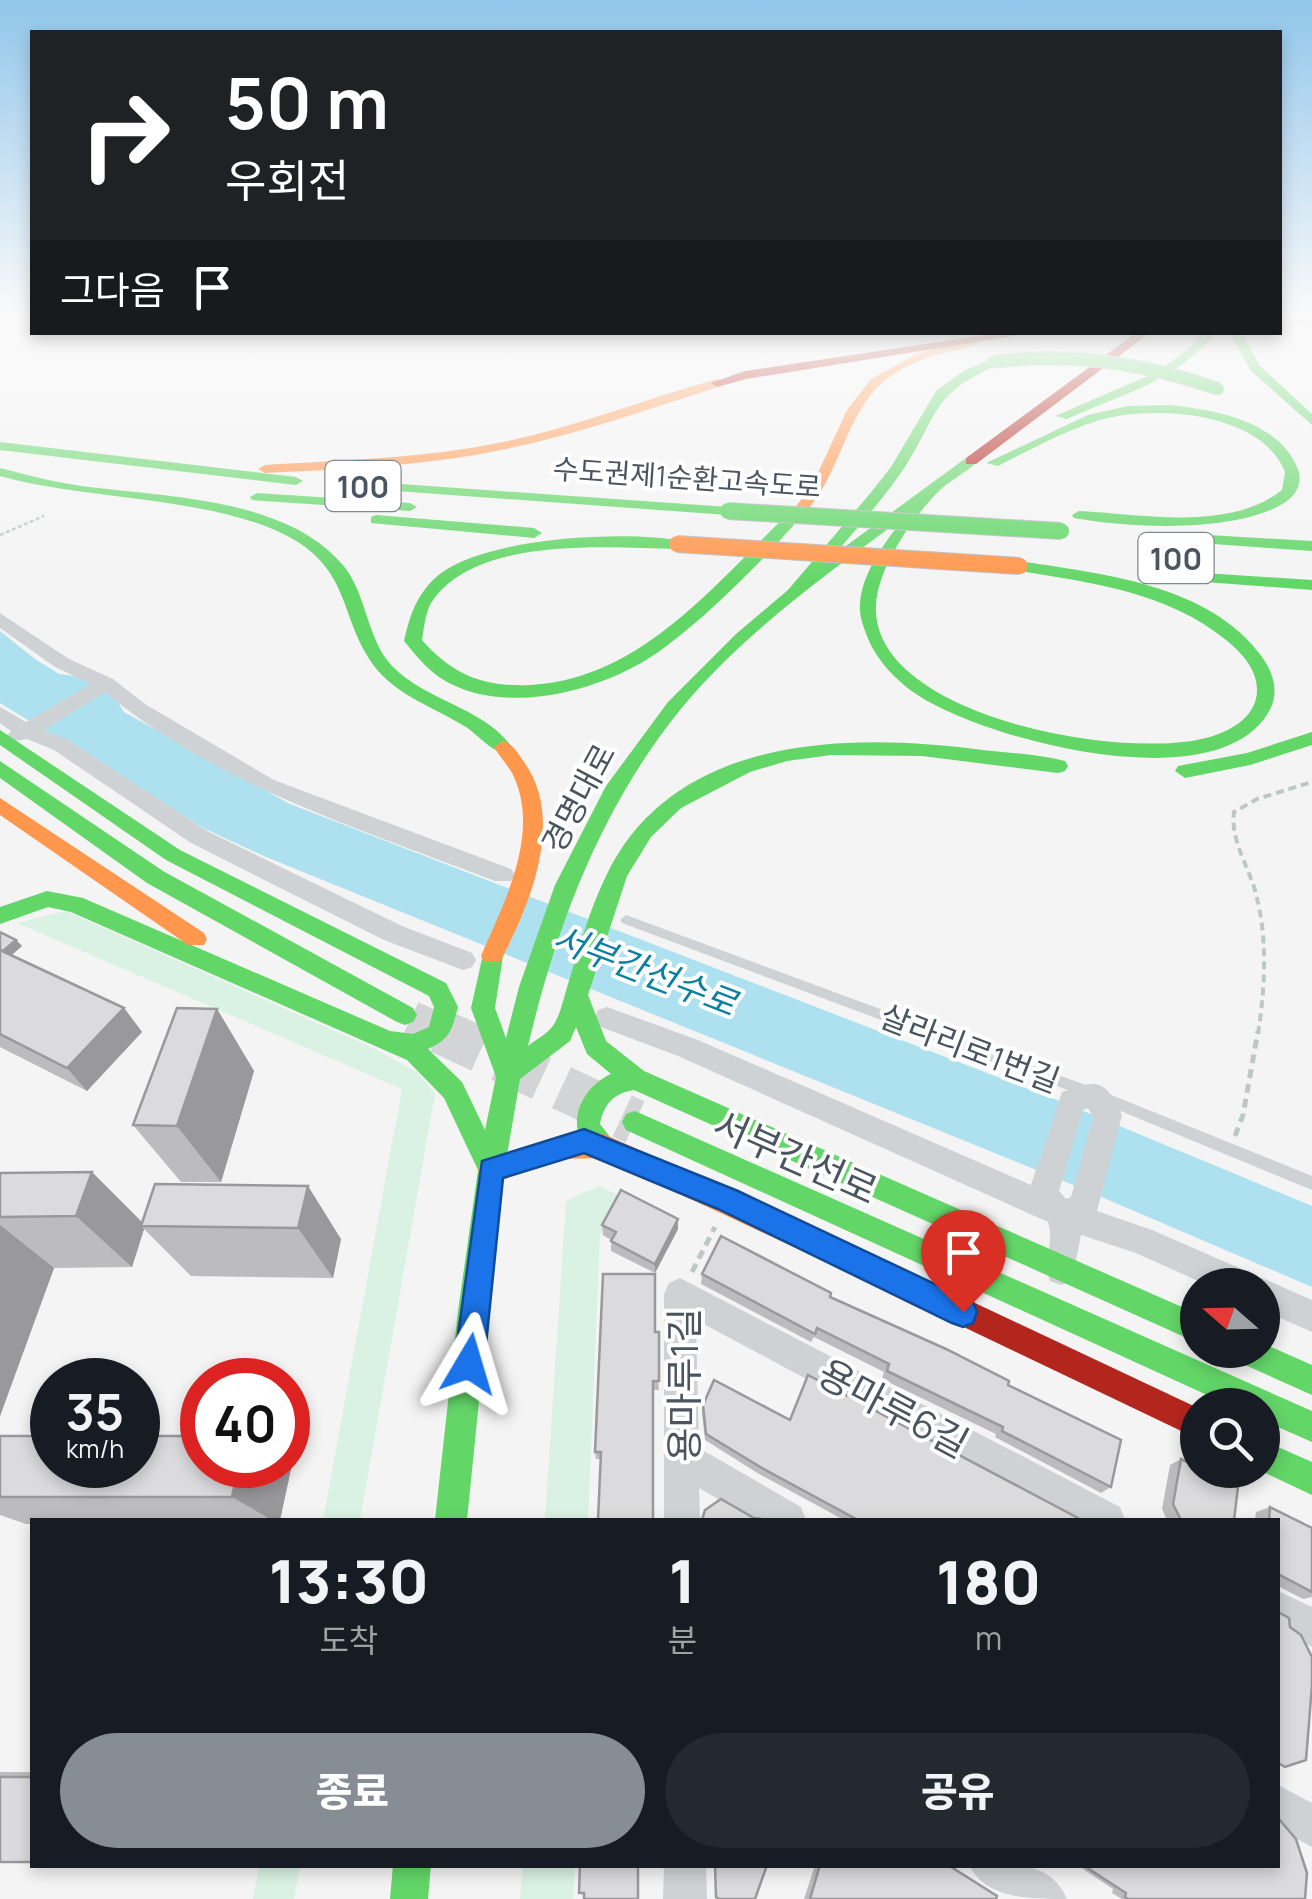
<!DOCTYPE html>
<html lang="ko">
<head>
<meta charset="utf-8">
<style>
	body { margin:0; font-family:Manrope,"Noto Sans KR",sans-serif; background:#242831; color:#f1f3f6; height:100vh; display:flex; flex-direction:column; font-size:38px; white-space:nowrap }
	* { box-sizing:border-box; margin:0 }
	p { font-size:32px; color:#9ea1a6 }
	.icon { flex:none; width:55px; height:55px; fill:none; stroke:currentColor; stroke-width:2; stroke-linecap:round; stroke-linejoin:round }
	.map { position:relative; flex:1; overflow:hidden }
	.details { position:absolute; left:30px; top:1518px; width:1250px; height:350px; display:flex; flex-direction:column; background:#171b24; border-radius:0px; box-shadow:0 5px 15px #0003 }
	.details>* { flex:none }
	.guide { position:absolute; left:30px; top:30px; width:1252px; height:305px; border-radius:0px; box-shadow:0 5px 15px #0003; background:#202124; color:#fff; overflow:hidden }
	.needle { width:65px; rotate:290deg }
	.buttons { position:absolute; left:1180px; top:1268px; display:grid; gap:20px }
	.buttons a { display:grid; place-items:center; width:100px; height:100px; border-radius:50%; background:#171b24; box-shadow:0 5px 15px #0003; font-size:50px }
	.speed { position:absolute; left:30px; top:1358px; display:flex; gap:20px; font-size:50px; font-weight:700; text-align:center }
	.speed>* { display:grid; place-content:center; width:130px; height:130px; border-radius:50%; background:#171b24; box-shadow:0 5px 15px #0003; line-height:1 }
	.speed small { font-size:25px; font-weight:400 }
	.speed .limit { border:15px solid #d22; background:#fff; color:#111 }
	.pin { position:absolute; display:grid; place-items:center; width:85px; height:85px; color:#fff; margin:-102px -42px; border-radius:50% 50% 50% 0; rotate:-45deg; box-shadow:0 0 10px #0007 }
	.pin .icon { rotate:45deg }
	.me { position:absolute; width:110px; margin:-55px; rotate:7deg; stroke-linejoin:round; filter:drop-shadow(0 0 8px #0008) }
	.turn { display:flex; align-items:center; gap:35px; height:210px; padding:0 30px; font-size:45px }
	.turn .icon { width:130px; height:130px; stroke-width:2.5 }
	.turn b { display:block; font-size:70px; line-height:85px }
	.then { display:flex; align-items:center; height:95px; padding:0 30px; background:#0003; gap:20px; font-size:38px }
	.eta { display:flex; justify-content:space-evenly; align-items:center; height:170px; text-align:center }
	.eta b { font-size:60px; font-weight:800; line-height:70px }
	.action { display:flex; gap:20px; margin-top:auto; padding:20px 30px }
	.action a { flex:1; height:115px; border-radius:60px; background:#868d94; color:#fff; font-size:40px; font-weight:800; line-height:115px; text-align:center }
	.action a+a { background:#242831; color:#f1f3f6 }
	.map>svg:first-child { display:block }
	.green { fill:#d9f2e3 }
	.water { fill:#aee1ef }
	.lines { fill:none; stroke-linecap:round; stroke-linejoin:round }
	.secondary-tunnel-far1 { stroke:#d2d4d6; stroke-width:35; stroke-dasharray:35 18; stroke-linecap:butt }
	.secondary-tunnel { stroke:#d2d4d6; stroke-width:45; stroke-dasharray:45 22; stroke-linecap:butt }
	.path-far2 { stroke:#bdc8c4; stroke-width:2.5; stroke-dasharray:4 2.5; stroke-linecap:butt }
	.path-far1 { stroke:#bdc8c4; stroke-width:4; stroke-dasharray:8 5; stroke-linecap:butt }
	.path { stroke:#bdc8c4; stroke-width:5; stroke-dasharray:9 6; stroke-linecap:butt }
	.lane { fill:#cfd2d5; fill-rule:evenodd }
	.street { fill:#cfd2d5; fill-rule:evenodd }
	.fast { fill:#63d668; fill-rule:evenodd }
	.slow { fill:#ff974d; fill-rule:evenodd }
	.jam { fill:#b3261e; fill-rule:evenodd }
	.fast-bridge-far1-casing { stroke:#b9bdc2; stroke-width:14; stroke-linecap:butt }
	.fast-bridge-casing { stroke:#b9bdc2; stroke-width:18; stroke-linecap:butt }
	.slow-bridge-casing { stroke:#b9bdc2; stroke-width:18; stroke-linecap:butt }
	.fast-bridge-far1 { stroke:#63d668; stroke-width:12 }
	.fast-bridge { stroke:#63d668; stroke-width:16 }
	.slow-bridge { stroke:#ff974d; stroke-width:16 }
	.wall { fill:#bcbcbe }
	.shaded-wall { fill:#99999b }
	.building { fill:#dbdbdd; stroke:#99999b; stroke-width:2.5 }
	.route { fill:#1a73e8; stroke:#114b97; stroke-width:2.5 }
	.labels { text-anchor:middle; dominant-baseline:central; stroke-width:8; stroke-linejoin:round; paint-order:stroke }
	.far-street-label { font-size:28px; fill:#4a5560; stroke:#fff }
	.shield { fill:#fff; stroke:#808890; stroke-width:2.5 }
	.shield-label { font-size:30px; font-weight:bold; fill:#4a5560 }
	.street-label { font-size:32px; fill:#4a5560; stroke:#fff }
	.water-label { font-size:35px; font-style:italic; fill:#0c80a1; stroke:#fff }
	.near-street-label { font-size:38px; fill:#4a5560; stroke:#fff }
</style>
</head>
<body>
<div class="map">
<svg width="1312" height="1899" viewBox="0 0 1312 1899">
	<rect width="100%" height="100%" fill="#f4f4f4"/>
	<g class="green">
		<polygon points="66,911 373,1048 418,1073 435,1094 360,1520 323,1520 402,1089 17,923"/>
		<polygon points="599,1186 621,1196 600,1235 588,1520 545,1520 566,1201"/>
		<polygon points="259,1865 300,1865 294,1899 253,1899"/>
		<polygon points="523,1865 575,1865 573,1899 520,1899"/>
	</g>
	<polygon class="water" points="0,631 35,659 59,674 81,677 116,699 124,712 290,804 1057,1100 1312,1206 1312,1287 1071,1184 266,857 205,829 0,703"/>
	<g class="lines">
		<polyline class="secondary-tunnel-far1" points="411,1018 445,1034"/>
		<polyline class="secondary-tunnel" points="440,1031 635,1122"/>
		<polyline class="path-far2" points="0,535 44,516"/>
		<path class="path-far1" d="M1258 1034C1265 988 1268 940 1256 894 1249 867 1230 840 1234 812L1257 799 1312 782"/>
		<g class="path">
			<polyline points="1235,1136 1243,1115 1258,1031"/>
			<polyline points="692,1272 715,1227"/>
		</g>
		<polygon class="lane" points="626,915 1099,1090 1312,1176 1312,1190 1089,1098 622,923 620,920"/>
		<g class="street">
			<path d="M0 613 69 659 113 679 145 704 274 780 511 869 515 875 511 881H495C360 829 218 786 105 692L43 730 68 740 207 831 402 926 472 953 476 960 472 967 463 970 384 940 191 843 54 750 27 739 9 742 6 737 11 731 0 723V707L26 722 91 684 55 667 0 628Z"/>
			<path d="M607 1007 698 1040 1031 1185 1062 1092C1098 1079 1105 1079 1122 1115L1097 1211 1152 1230 1253 1274 1256 1281 1262 1278 1312 1300V1332L1262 1310V1285H1207L1136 1253 1081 1235 1072 1281 1061 1285 1050 1281C1042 1262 1055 1242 1048 1222L678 1056 598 1026 594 1018 598 1010ZM1088 1108 1093 1117 1071 1197 1066 1199 1059 1191 1083 1110Z"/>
			<polygon points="680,1278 1120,1507 1125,1520 1070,1520 696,1320 699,1448 801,1507 806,1520 754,1520 699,1488 700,1520 664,1520 664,1294 669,1283"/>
			<polygon points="1278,1591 1312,1607 1312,1647 1278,1630"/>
			<polygon points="1278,1785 1312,1803 1312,1847 1278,1829"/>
			<polygon points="664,1865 706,1865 707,1899 663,1899"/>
			<path d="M969 1865C1006 1865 1050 1858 1067 1899 1029 1899 986 1899 969 1865Z"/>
		</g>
		<g class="fast">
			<path d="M1203 332H1216C1177 382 1121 394 1067 419L1055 416 1157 372 1191 347Z"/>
			<polygon points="1229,332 1241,332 1260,366 1312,414 1312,425 1251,371"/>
			<path d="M993 358 997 359V365C931 395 940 412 905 467 884 498 859 526 835 554L966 458 978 461C966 473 948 481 936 494 912 519 878 567 876 605 870 718 1132 763 1213 736 1234 729 1257 715 1257 690 1257 669 1242 653 1226 640 1167 592 1093 583 1020 571L1012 566 1020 561C1101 574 1210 584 1262 657 1274 674 1280 694 1268 713 1215 802 980 739 913 692 895 679 878 661 869 641 864 628 859 618 860 604 862 572 885 543 904 517 826 575 742 634 680 710 601 808 557 924 528 1046 535 1040 547 1034 552 1027 560 1017 564 997 568 984 579 948 589 911 606 876 673 735 847 732 982 750 1009 753 1038 754 1065 761L1068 766 1065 771 1058 773 922 756 831 755 787 761 750 772 681 808 651 837 627 876 588 995 606 1041 644 1071 1198 1314V1343L634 1090C614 1093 604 1104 600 1124L617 1146 613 1154 604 1158C560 1141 575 1090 611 1074L587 1054 576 1027 570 1041 520 1079 499 1202 467 1520H435L458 1311 478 1170 444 1098 407 1060 71 912 48 907 0 924V907L47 891 83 898 390 1031 413 1034 429 1027 434 1007 429 996 166 860 0 745V730L180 850 446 983 458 1007C452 1030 450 1039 428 1049L462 1082 485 1130 496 1077 471 1008 484 950H500L503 956 495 1008 506 1038 519 987 555 885 606 786 668 702 736 634 788 590 868 496 891 467 936 391 965 370Z"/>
			<path d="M1170 405C1214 410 1277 420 1297 467 1303 480 1298 493 1287 501 1240 534 1128 528 1074 518L1072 515 1079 511C1141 514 1229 532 1282 490L1285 472C1262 411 1150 404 1097 421 1062 432 1030 450 998 466L986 463 1088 415 1128 406Z"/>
			<polygon points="0,442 296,477 303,481 296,485 0,450"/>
			<path d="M0 468C27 475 54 482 82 486 163 497 285 497 342 564 367 593 366 638 392 666 426 701 483 707 512 747L503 753C489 749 478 735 466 727 432 706 389 693 368 657 341 612 347 574 298 542 224 496 88 501 0 476Z"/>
			<polygon points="373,482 728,507 735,511 728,515 368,489 368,483"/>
			<polygon points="257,493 410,503 417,507 410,511 252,500 250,497"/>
			<path d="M793 509 805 512C768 556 690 635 641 663 589 693 506 713 449 683 431 674 417 657 404 641 410 616 415 598 434 579 477 537 625 530 682 541L685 544 677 549C607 548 475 535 431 603 425 614 424 628 422 640 453 675 483 687 530 685 643 679 717 581 793 509Z"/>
			<polygon points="376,515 534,528 542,533 534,538 371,523 371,517"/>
			<polygon points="1191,534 1312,541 1312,551 1186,542 1183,539"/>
			<polygon points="1144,569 1312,580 1312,590 1138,577 1138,571"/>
			<polygon points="1312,732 1312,745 1250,765 1185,778 1175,771 1178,766 1247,753"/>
			<polygon points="0,761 163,871 413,1008 417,1015 413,1022 405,1025 397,1022 147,883 0,778"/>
			<polygon points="635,1111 1312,1411 1312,1442 1262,1420 1262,1405 1229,1405 626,1130 622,1122 626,1114"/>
			<polygon points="1262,1343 1312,1365 1312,1395 1234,1360 1229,1350 1262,1350"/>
			<polygon points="1262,1440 1312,1462 1312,1495 1259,1470 1262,1470"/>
			<polygon points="393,1865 431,1865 428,1899 390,1899"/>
		</g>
		<g class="slow">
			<path d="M972 338 978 342 976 345C937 354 891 364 867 400 841 437 835 481 803 515H793L791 512 811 488 847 410 871 379 916 354Z"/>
			<path d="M717 379 723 383 721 386C649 409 576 435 501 450 424 466 344 469 265 473L258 469 265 465C344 460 425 458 503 442 576 427 645 399 717 379Z"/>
			<path d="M503 741C513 744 518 753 524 762 566 820 529 907 500 962H484L481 956C504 902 542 832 512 773 507 764 499 756 494 747Z"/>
			<polygon points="0,798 204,933 207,939 204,945 188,945 0,815"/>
			<polygon points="604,1134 919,1276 923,1286 919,1296 909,1300 899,1296 602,1158 563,1159 491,1182 482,1179 478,1170 482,1161 563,1135"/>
		</g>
		<g class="jam">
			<polygon points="1005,332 1038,332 746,379 717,387 711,383 745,371"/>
			<polygon points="1137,332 1151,332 976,464 966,464 966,458"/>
			<polygon points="909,1272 1198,1408 1198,1439 899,1296 895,1286 899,1276"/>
		</g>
		<g class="fast-bridge-far1-casing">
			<path id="fast-bridge-far1" d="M993 362C1072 352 1143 363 1218 389"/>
		</g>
		<g class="fast-bridge-casing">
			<polyline id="fast-bridge" points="728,511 1061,531"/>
		</g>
		<g class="slow-bridge-casing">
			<polyline id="slow-bridge" points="677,544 1020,566"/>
		</g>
		<use href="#fast-bridge-far1" class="fast-bridge-far1"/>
		<use href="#fast-bridge" class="fast-bridge"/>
		<use href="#slow-bridge" class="slow-bridge"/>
	</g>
	<g class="wall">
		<polygon points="1288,317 1312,317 1312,323 1308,327 1287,321"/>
		<polygon points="0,932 16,940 22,946 12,955 124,1008 142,1032 87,1091 0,1047"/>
		<polygon points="217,1009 254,1071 221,1182 181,1182 133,1125"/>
		<polygon points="0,1173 142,1222 155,1184 341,1239 333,1278 191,1276 144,1229 132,1267 54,1268 0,1416"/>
		<polygon points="678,1219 678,1229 655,1273 611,1251 611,1240 603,1235 602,1225"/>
		<polygon points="702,1274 830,1297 1008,1385 1111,1487 1101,1493 995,1437 996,1434 882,1379 884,1372 814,1337 811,1342 701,1284"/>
		<polygon points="655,1332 659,1390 653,1390 601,1459 596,1459 595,1452"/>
		<polygon points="703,1405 790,1420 1082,1520 844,1520 759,1474 705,1440 702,1412"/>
		<polygon points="0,1436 202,1465 285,1465 291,1469 280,1520 32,1520 32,1524 26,1524 0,1515"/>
		<polygon points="1181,1459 1234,1520 1167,1520 1162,1509 1170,1465"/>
		<polygon points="1270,1507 1312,1528 1312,1597 1303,1599 1278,1586 1278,1520 1255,1520 1256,1512"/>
		<rect x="0" y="1772" width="32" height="90"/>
		<polygon points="815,1865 948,1865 996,1899 804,1899"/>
		<polygon points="1077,1865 1278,1865 1305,1899 1122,1899 1112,1893 1113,1889"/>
	</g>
	<g class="shaded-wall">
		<polygon points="16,940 22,946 0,965 0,954"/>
		<polygon points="124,1008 142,1032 87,1091 67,1068"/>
		<polygon points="217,1009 254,1071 221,1182 177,1126"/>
		<polygon points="92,1172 145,1225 141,1226 144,1229 132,1267 76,1216"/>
		<polygon points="308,1186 341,1239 333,1278 298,1228"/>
		<polygon points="678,1219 678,1229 655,1273 655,1264"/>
		<polygon points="0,1225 54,1268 0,1416"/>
		<polygon points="239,1465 285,1465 291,1469 280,1520 272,1520 232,1497"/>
	</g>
	<g class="building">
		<polygon points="0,932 16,940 3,951 0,950"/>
		<polygon points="0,950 124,1008 67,1068 0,1034"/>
		<polygon points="177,1008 217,1009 177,1126 133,1125"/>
		<polygon points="92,1172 76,1216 0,1217 0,1173"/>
		<polygon points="155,1184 308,1186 298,1228 141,1226"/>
		<polygon points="621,1190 678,1219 655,1264 611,1241 616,1232 602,1225"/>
		<polygon points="721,1236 831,1293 830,1297 946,1349 1009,1381 1008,1385 1121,1440 1111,1487 1002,1431 1003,1427 887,1371 889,1364 817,1328 815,1334 702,1274"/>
		<polygon points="603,1274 655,1274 655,1332 659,1332 659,1381 653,1381 653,1520 598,1520 601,1452 595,1452"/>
		<polygon points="808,1375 1078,1518 1082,1520 858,1520 762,1468 706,1434 703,1405 714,1380 790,1420"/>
		<polygon points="0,1436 52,1436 52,1465 138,1465 138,1436 202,1436 202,1465 239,1465 232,1497 0,1497"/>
		<polygon points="1181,1459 1198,1467 1198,1470 1203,1470 1238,1487 1234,1520 1181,1520 1173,1504"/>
		<polygon points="721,1499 754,1518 769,1520 702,1520 705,1510"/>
		<polygon points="1270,1507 1312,1528 1312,1592 1278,1574 1278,1520 1269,1520"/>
		<polygon points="1278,1612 1289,1618 1290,1627 1301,1635 1312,1657 1312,1685 1306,1760 1285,1767 1278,1763"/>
		<rect x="0" y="1777" width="32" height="85"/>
		<polygon points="1278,1818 1296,1839 1307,1873 1305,1899 1128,1899 1125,1897 1126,1893 1083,1865 1278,1865"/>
		<polygon points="580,1865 638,1865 638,1899 584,1899 584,1893 579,1893"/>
		<polygon points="715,1865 767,1865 755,1899 719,1899 716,1897"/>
		<polygon points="820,1865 948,1865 997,1896 996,1899 810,1899"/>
	</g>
	<linearGradient id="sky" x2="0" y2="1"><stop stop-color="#91c6eb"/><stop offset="0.54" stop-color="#fafafa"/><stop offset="1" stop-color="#fafafa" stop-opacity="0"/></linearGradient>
	<rect width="1312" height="583" fill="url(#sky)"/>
	<polygon class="route" points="584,1129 738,1191 973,1302 977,1312 973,1323 963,1327 952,1323 718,1209 584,1153 503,1178 484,1364 479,1375 469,1380 458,1375 454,1364 482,1161"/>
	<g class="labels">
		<g class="far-street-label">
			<text transform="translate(687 477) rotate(4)">수도권제1순환고속도로</text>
		</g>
		<g class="shield">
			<rect x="325.5" y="461" width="75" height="50" rx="8"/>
			<rect x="1138.5" y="533" width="75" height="50" rx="8"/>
		</g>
		<g class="shield-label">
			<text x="363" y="486">100</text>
			<text x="1176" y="558">100</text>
		</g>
		<g class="street-label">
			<text transform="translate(578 798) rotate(-62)">경명대로</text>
			<text transform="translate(970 1048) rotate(21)">살라리로1번길</text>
		</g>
		<g class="water-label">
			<text transform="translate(645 970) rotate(21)">서부간선수로</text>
		</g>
		<g class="near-street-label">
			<text transform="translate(796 1156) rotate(24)">서부간선로</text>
			<text transform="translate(683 1385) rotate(-90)">용마루1길</text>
			<text transform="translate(894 1407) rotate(28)">용마루6길</text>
		</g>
	</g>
</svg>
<div class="buttons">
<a><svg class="needle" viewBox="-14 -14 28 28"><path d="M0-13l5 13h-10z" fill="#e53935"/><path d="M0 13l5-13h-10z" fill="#9ea1a6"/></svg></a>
<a><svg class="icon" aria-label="search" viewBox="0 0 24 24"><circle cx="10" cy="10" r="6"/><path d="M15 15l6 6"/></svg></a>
</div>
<div class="speed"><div>35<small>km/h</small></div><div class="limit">40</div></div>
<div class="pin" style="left:963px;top:1312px;background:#d93025"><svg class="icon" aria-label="arrive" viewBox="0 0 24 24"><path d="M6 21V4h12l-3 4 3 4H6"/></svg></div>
<svg class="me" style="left:469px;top:1364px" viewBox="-20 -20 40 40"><path d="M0-17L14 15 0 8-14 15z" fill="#1a73e8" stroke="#fff" stroke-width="4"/></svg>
<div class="guide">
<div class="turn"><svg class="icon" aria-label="right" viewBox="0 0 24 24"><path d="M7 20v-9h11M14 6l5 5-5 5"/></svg><div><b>50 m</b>우회전</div></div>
<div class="then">그다음<svg class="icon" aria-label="arrive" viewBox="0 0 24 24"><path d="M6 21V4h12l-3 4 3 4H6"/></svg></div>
</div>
<section class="details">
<div class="eta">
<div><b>13:30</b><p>도착</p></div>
<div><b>1</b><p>분</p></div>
<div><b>180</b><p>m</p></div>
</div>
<div class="action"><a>종료</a><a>공유</a></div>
</section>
</div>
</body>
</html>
